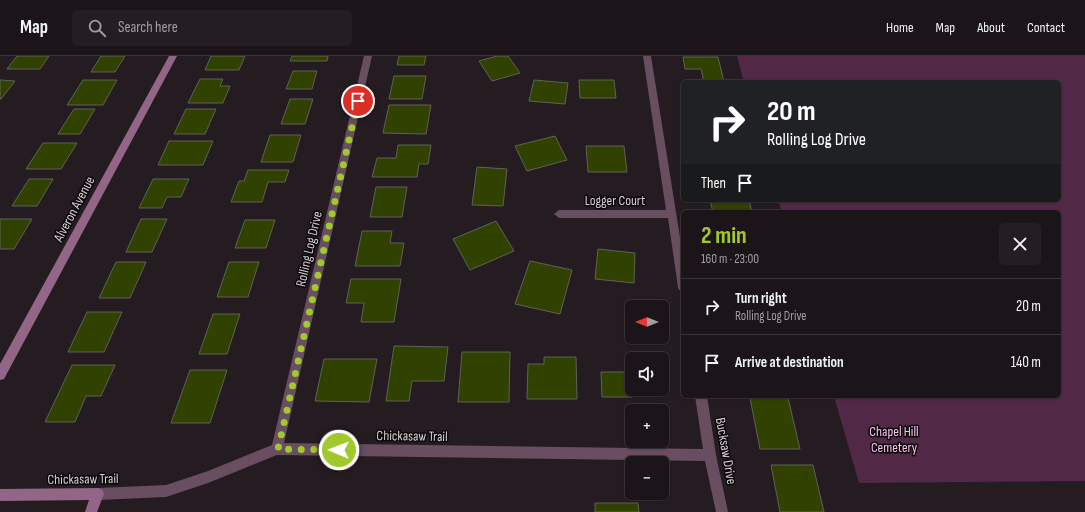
<!DOCTYPE html>
<html lang="en">
<head>
<meta charset="utf-8">
<style>
	body { margin:0; font-family:"Sofia Sans Condensed",sans-serif; background:#241e22; color:#f1f3f6; height:100vh; display:flex; flex-direction:column; font-size:15px; white-space:nowrap }
	* { box-sizing:border-box; margin:0 }
	p { font-size:13px; color:#a09fa2 }
	.icon { flex:none; width:22px; height:22px; fill:none; stroke:currentColor; stroke-width:2; stroke-linecap:round; stroke-linejoin:round }
	.map { position:relative; flex:1; overflow:hidden }
	.panel { position:absolute; left:681px; top:154px; width:380px; height:188px; display:flex; flex-direction:column; background:#1b1519; border-radius:6px; box-shadow:0 1px 3px #0004,0 0 0 1px #393438 }
	.panel>* { flex:none }
	.top-card { position:absolute; left:681px; top:24px; width:380px; height:122px; border-radius:6px; box-shadow:0 1px 3px #0004,0 0 0 1px #393438; background:#202124; color:#fff; overflow:hidden }
	.needle { width:26px; rotate:270deg }
	.fabs { position:absolute; left:625px; top:244px; display:grid; gap:8px }
	.fabs a { display:grid; place-items:center; width:44px; height:44px; border-radius:6px; background:#1b1519; box-shadow:0 1px 3px #0004,0 0 0 1px #393438; font-size:20px }
	.pin { position:absolute; display:grid; place-items:center; width:34px; height:34px; color:#fff; margin:-17px; border:2px solid #fff; border-radius:50%; box-shadow:0 1px 4px #0007 }
	.me { position:absolute; width:44px; margin:-22px; rotate:271deg; stroke-linejoin:round; filter:drop-shadow(0 0 3px #0008) }
	.turn { display:flex; align-items:center; gap:14px; height:84px; padding:0 20px; font-size:18px }
	.turn .icon { width:52px; height:52px; stroke-width:2.5 }
	.turn b { display:block; font-size:28px; line-height:34px }
	.then { display:flex; align-items:center; height:38px; padding:0 20px; background:#0003; gap:8px; font-size:15px }
	.round { display:grid; place-items:center; flex:none; width:42px; height:42px; border-radius:6px; background:#241e22 }
	.summary { display:flex; align-items:center; justify-content:space-between; height:68px; padding:0 20px }
	h1 { font-size:24px; font-weight:700; line-height:30px; color:#a0c92c }
	ul { padding:0; list-style:none }
	li { display:flex; align-items:center; gap:12px; height:56px; padding:0 20px; border-top:1px solid #393438 }
	li div { flex:1 }
	li b { display:block; font-size:15px }
	li em { font-style:normal }
	header { display:flex; align-items:center; gap:24px; box-sizing:border-box; height:56px; padding:0 20px; background:#1b1519; border-bottom:1px solid #393438 }
	header strong { font-size:19px }
	nav { display:flex; gap:22px; margin-inline-start:auto; font-size:14px }
	.search { width:280px; height:36px; background:#241e22; display:flex; align-items:center; gap:10px; box-sizing:border-box; padding:0 14px; border-radius:6px; color:#a09fa2; font-size:15px }
	.map>svg:first-child { display:block }
	.green { fill:#512947 }
	.building { fill:#314100; stroke:#5e6258 }
	.lines { fill:none; stroke-linecap:round; stroke-linejoin:round }
	.street { fill:#694d61; fill-rule:evenodd }
	.secondary { fill:#936687; fill-rule:evenodd }
	.route { stroke:#a0c92c; stroke-width:7; stroke-dasharray:0 12.6 }
	.labels { text-anchor:middle; dominant-baseline:central; stroke-width:3; stroke-linejoin:round; paint-order:stroke }
	.street-label { font-size:14px; fill:#d6d0d4; stroke:#0b070a }
	.park-label { font-size:14px; fill:#fbc2ec; stroke:#0b070a }
</style>
</head>
<body>
<header>
<strong>Map</strong>
<div class="search"><svg class="icon" aria-label="search" viewBox="0 0 24 24"><circle cx="10" cy="10" r="6"/><path d="M15 15l6 6"/></svg>Search here</div>
<nav><a>Home</a><a>Map</a><a>About</a><a>Contact</a></nav>
</header>
<div class="map">
<svg width="1085" height="456" viewBox="0 0 1085 456">
	<rect width="100%" height="100%" fill="#241c21"/>
	<polygon class="green" points="737,0 1085,0 1085,425 859,427 834,340 1059,340 1059,156 782,156 778,144 1059,144 1059,26 744,26"/>
	<g class="building">
		<polygon points="17,0 49,0 40,13 7,13"/>
		<polygon points="101,0 125,0 115,16 91,16"/>
		<polygon points="211,0 245,0 239,14 205,14"/>
		<polygon points="292,0 328,0 327,5 290,5"/>
		<polygon points="399,0 426,0 424,9 397,9"/>
		<polygon points="497,0 508,0 520,17 492,25 479,5"/>
		<polygon points="683,1 718,1 724,26 704,26 701,13 685,13"/>
		<polygon points="293,15 317,15 312,33 286,33"/>
		<polygon points="394,20 426,20 422,43 389,43"/>
		<polygon points="200,23 223,23 220,30 230,30 223,47 188,47"/>
		<polygon points="0,24 15,25 1,43 0,43"/>
		<polygon points="83,24 117,24 103,49 67,49"/>
		<polygon points="534,24 568,27 565,48 529,45"/>
		<polygon points="579,24 614,24 616,42 580,42"/>
		<polygon points="290,43 313,43 305,68 281,68"/>
		<polygon points="389,49 431,49 426,78 383,77"/>
		<polygon points="74,53 95,53 80,78 58,78"/>
		<polygon points="186,53 216,53 205,78 174,78"/>
		<polygon points="270,79 301,79 293,106 261,106"/>
		<polygon points="555,80 567,104 527,115 515,90"/>
		<polygon points="169,85 213,85 203,109 158,109"/>
		<polygon points="43,87 77,87 61,113 26,113"/>
		<polygon points="398,89 431,89 428,108 419,108 417,121 372,121 377,102 396,102"/>
		<polygon points="586,90 624,90 627,116 588,116"/>
		<polygon points="477,111 507,113 503,150 472,149"/>
		<polygon points="248,114 289,114 285,126 268,126 262,146 231,146 239,125 244,125"/>
		<polygon points="29,123 53,123 37,150 12,150"/>
		<polygon points="153,123 189,123 181,141 167,141 162,152 139,152"/>
		<polygon points="376,131 407,131 402,161 370,161"/>
		<polygon points="710,144 749,144 752,156 713,156"/>
		<polygon points="0,163 32,163 14,193 0,193"/>
		<polygon points="141,163 167,163 152,196 126,196"/>
		<polygon points="245,164 275,164 266,192 235,192"/>
		<polygon points="496,165 514,195 470,214 453,183"/>
		<polygon points="362,175 392,175 390,187 404,187 400,210 355,210"/>
		<polygon points="598,193 635,197 634,227 595,223"/>
		<polygon points="530,205 572,214 560,258 515,248"/>
		<polygon points="116,206 146,206 130,242 99,242"/>
		<polygon points="229,206 259,206 248,241 217,241"/>
		<polygon points="351,223 401,223 394,266 361,266 364,247 346,247"/>
		<polygon points="87,256 122,256 104,296 68,296"/>
		<polygon points="213,258 240,258 227,298 199,298"/>
		<polygon points="394,290 448,291 444,325 412,325 409,345 386,345"/>
		<polygon points="462,296 510,296 509,346 458,346"/>
		<polygon points="544,301 576,301 577,343 527,343 528,308 544,308"/>
		<polygon points="324,303 377,303 369,346 315,345"/>
		<polygon points="72,309 115,309 101,340 86,340 75,366 45,366"/>
		<polygon points="190,314 227,314 210,367 171,367"/>
		<polygon points="601,316 630,316 632,341 602,341"/>
		<polygon points="750,342 788,342 800,393 760,393"/>
		<polygon points="771,409 813,409 824,456 780,456"/>
		<polygon points="595,447 638,447 639,456 595,456"/>
	</g>
	<g class="lines">
		<g class="street">
			<polygon points="364,0 372,0 284,387 703,393 695,340 707,340 716,399 728,456 716,456 705,405 277,399 208,427 166,441 98,444 94,442 92,438 94,434 98,432 166,429 208,415 272,389"/>
			<polygon points="643,0 651,0 683,200 683,235 679,234 678,231 668,162 559,162 554,158 559,154 666,154"/>
		</g>
		<g class="secondary">
			<polygon points="169,0 177,0 4,323 0,324 0,308"/>
			<polygon points="98,432 102,434 104,438 97,456 85,456 89,444 0,445 0,433"/>
		</g>
	</g>
	<g class="lines">
		<polyline class="route" points="339,394 278,393 358,45"/>
	</g>
	<g class="labels">
		<g class="street-label">
			<text x="615" y="144">Logger Court</text>
			<text transform="translate(74 153) rotate(-62)">Alveron Avenue</text>
			<text transform="translate(309 193) rotate(-77)">Rolling Log Drive</text>
			<text transform="translate(412 380) rotate(1)">Chickasaw Trail</text>
			<text transform="translate(726 395) rotate(80)">Bucksaw Drive</text>
			<text transform="translate(83 423) rotate(-1)">Chickasaw Trail</text>
		</g>
		<g class="park-label">
			<text x="894" y="375">Chapel Hill<tspan x="894" dy="16">Cemetery</tspan></text>
		</g>
	</g>
</svg>
<div class="fabs">
<a><svg class="needle" viewBox="-14 -14 28 28"><path d="M0-13l5 13h-10z" fill="#e53935"/><path d="M0 13l5-13h-10z" fill="#a09fa2"/></svg></a>
<a><svg class="icon" aria-label="sound" viewBox="0 0 24 24"><path d="M4 9h4l5-4v14l-5-4H4zM17 9q2 3 0 6"/></svg></a>
<a>+</a>
<a>−</a>
</div>
<div class="pin" style="left:358px;top:45px;background:#d93025"><svg class="icon" aria-label="arrive" viewBox="0 0 24 24"><path d="M6 21V4h12l-3 4 3 4H6"/></svg></div>
<svg class="me" style="left:339px;top:394px" viewBox="-20 -20 40 40"><circle r="17" fill="#a0c92c" stroke="#fff" stroke-width="3"/><path d="M0-11L8 9 0 5-8 9z" fill="#fff"/></svg>
<div class="top-card">
<div class="turn"><svg class="icon" aria-label="right" viewBox="0 0 24 24"><path d="M7 20v-9h11M14 6l5 5-5 5"/></svg><div><b>20 m</b>Rolling Log Drive</div></div>
<div class="then">Then<svg class="icon" aria-label="arrive" viewBox="0 0 24 24"><path d="M6 21V4h12l-3 4 3 4H6"/></svg></div>
</div>
<section class="panel">
<div class="summary"><div><h1>2 min</h1><p>160 m · 23:00</p></div><a class="round"><svg class="icon" aria-label="close" viewBox="0 0 24 24"><path d="M6 6l12 12M18 6L6 18"/></svg></a></div>
<ul>
<li><svg class="icon" aria-label="right" viewBox="0 0 24 24"><path d="M7 20v-9h11M14 6l5 5-5 5"/></svg><div><b>Turn right</b><p>Rolling Log Drive</p></div><em>20 m</em></li>
<li><svg class="icon" aria-label="arrive" viewBox="0 0 24 24"><path d="M6 21V4h12l-3 4 3 4H6"/></svg><div><b>Arrive at destination</b></div><em>140 m</em></li>
</ul>
</section>
</div>
</body>
</html>
